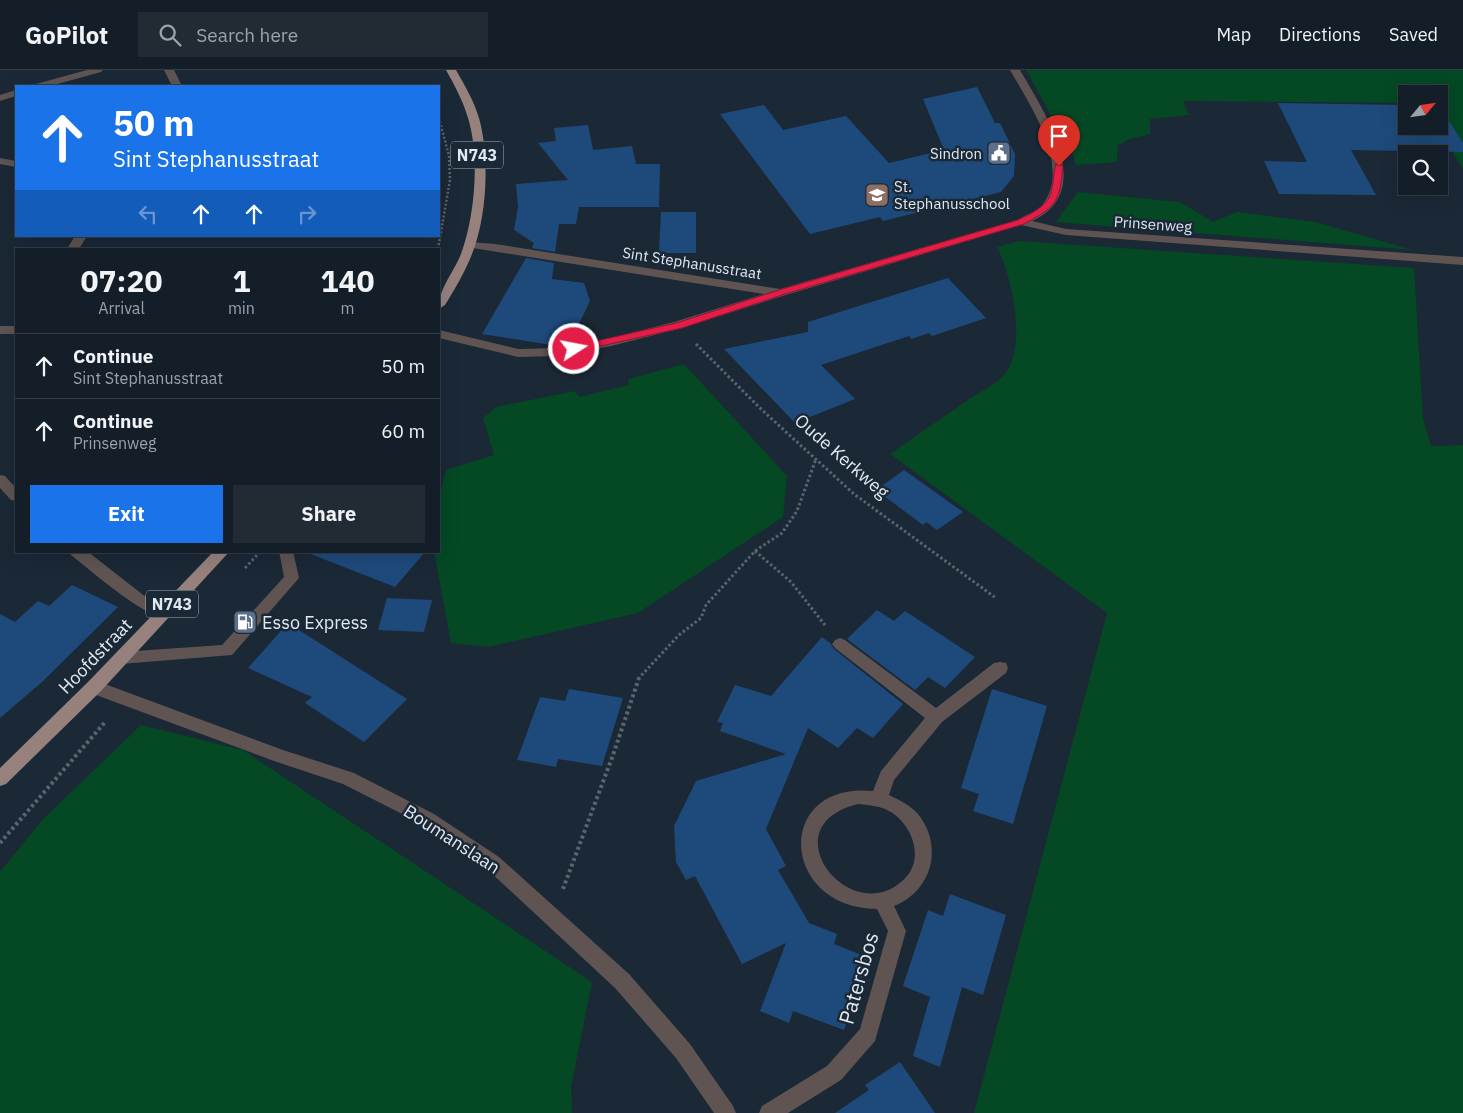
<!DOCTYPE html>
<html lang="en">
<head>
<meta charset="utf-8">
<style>
	body { margin:0; font-family:"IBM Plex Sans",sans-serif; background:#212b34; color:#f1f3f6; height:100vh; display:flex; flex-direction:column; font-size:19px; white-space:nowrap }
	* { box-sizing:border-box; margin:0 }
	p { font-size:16px; color:#9da2a8 }
	.icon { flex:none; width:28px; height:28px; fill:none; stroke:currentColor; stroke-width:2; stroke-linecap:round; stroke-linejoin:round }
	.map { position:relative; flex:1; overflow:hidden }
	.sheet { position:absolute; left:15px; top:178px; width:425px; height:305px; display:flex; flex-direction:column; background:#141e28; border-radius:0px; box-shadow:0 5px 20px #0002,0 0 0 1px #333c45 }
	.sheet>* { flex:none }
	.hud { position:absolute; left:15px; top:15px; width:425px; height:152px; border-radius:0px; box-shadow:0 5px 20px #0002,0 0 0 1px #333c45; background:#1a73e8; color:#fff; overflow:hidden }
	.needle { width:32px; rotate:61deg }
	.tools { position:absolute; left:1398px; top:15px; display:grid; gap:10px }
	.tools a { display:grid; place-items:center; width:50px; height:50px; border-radius:0px; background:#141e28; box-shadow:0 5px 20px #0002,0 0 0 1px #333c45; font-size:25px }
	.pin { position:absolute; display:grid; place-items:center; width:42px; height:42px; color:#fff; margin:-51px -21px; border-radius:50% 50% 50% 0; rotate:-45deg; box-shadow:0 0 5px #0007 }
	.pin .icon { rotate:45deg }
	.me { position:absolute; width:55px; margin:-28px; rotate:79deg; stroke-linejoin:round; filter:drop-shadow(0 0 4px #0008) }
	.turn { display:flex; align-items:center; gap:18px; height:105px; padding:0 15px; font-size:22px }
	.turn .icon { width:65px; height:65px; stroke-width:2.5 }
	.turn b { display:block; font-size:35px; line-height:42px }
	.lanes { display:flex; align-items:center; height:48px; padding:0 15px; background:#0003; justify-content:center; gap:25px; direction:ltr }
	.lanes .off { opacity:.35 }
	.eta { display:flex; justify-content:space-evenly; align-items:center; height:85px; text-align:center }
	.eta b { font-size:30px; font-weight:700; line-height:35px }
	.primary-button { display:flex; gap:10px; margin-top:auto; padding:10px 15px }
	.primary-button a { flex:1; height:58px; border-radius:0px; background:#1a73e8; color:#fff; font-size:20px; font-weight:700; line-height:58px; text-align:center }
	.primary-button a+a { background:#212b34; color:#f1f3f6 }
	ul { padding:0; list-style:none }
	li { display:flex; align-items:center; gap:15px; height:65px; padding:0 15px; border-top:1px solid #333c45 }
	li div { flex:1 }
	li b { display:block; font-size:19px }
	li em { font-style:normal }
	header { display:flex; align-items:center; gap:30px; box-sizing:border-box; height:70px; padding:0 25px; background:#141e28; border-bottom:1px solid #333c45 }
	header strong { font-size:24px }
	nav { display:flex; gap:28px; margin-inline-start:auto; font-size:18px }
	.search { width:350px; height:45px; background:#212b34; display:flex; align-items:center; gap:12px; box-sizing:border-box; padding:0 18px; border-radius:0px; color:#9da2a8; font-size:19px }
	.map>svg:first-child { display:block }
	.green { fill:#044824 }
	.building { fill:#1e4a7b }
	.lines { fill:none; stroke-linecap:round; stroke-linejoin:round }
	.path-far2 { stroke:#5a6572; stroke-width:2.5; stroke-dasharray:2 2; stroke-linecap:butt }
	.path-far1 { stroke:#5a6572; stroke-width:3; stroke-dasharray:2.5 2.5; stroke-linecap:butt }
	.path { stroke:#5a6572; stroke-width:4; stroke-dasharray:3 3; stroke-linecap:butt }
	.minor { fill:#5f5452; fill-rule:evenodd }
	.major { fill:#96817d; fill-rule:evenodd }
	.route { fill:#e11d48; stroke:#92132f }
	.labels { text-anchor:middle; dominant-baseline:central; stroke-width:5; stroke-linejoin:round; paint-order:stroke }
	.far-poi-label { font-size:15px; fill:#e1e9f3; stroke:#1b2836; text-anchor:end }
	.far-street-label { font-size:15px; fill:#e1e9f3; stroke:#1b2836 }
	.shield { fill:#1b2836; stroke:#a6afba; stroke-width:1 }
	.shield-label { font-size:16px; font-weight:bold; fill:#e1e9f3 }
	.street-label { font-size:18px; fill:#e1e9f3; stroke:#1b2836 }
	.poi-label { font-size:18px; fill:#e1e9f3; stroke:#1b2836; text-anchor:start }
	.near-street-label { font-size:21px; fill:#e1e9f3; stroke:#1b2836 }
</style>
</head>
<body>
<header>
<strong>GoPilot</strong>
<div class="search"><svg class="icon" aria-label="search" viewBox="0 0 24 24"><circle cx="10" cy="10" r="6"/><path d="M15 15l6 6"/></svg>Search here</div>
<nav><a>Map</a><a>Directions</a><a>Saved</a></nav>
</header>
<div class="map">
<svg width="1463" height="1043" viewBox="0 0 1463 1043">
	<rect width="100%" height="100%" fill="#1b2836"/>
	<g class="green">
		<polygon points="1026,0 1463,0 1463,99 1436,56 1439,56 1439,24 1406,24 1406,33 1183,31 1189,45 1150,49 1150,64 1130,69 1118,75 1117,92 1076,95 1073,85"/>
		<polygon points="1078,122 1180,132 1213,152 1237,142 1315,152 1413,180 1056,152"/>
		<path d="M1019 171 1414 198 1423 349 1431 376 1463 375V1043H974L1107 543 890 384C917 365 945 346 972 327 982 321 996 314 1004 305 1028 277 1012 207 997 177Z"/>
		<polygon points="684,294 787,406 783,447 638,543 488,577 451,573 434,481 439,481 439,430 446,400 494,385 483,348 496,337 575,321 579,327 629,315 628,309"/>
		<polygon points="141,655 243,680 592,912 571,1017 572,1043 0,1043 0,802 43,749"/>
	</g>
	<g class="building">
		<polygon points="977,17 995,53 1000,53 1015,84 1014,106 1001,122 883,151 880,147 810,164 720,44 764,35 783,60 846,46 889,93 944,80 923,29"/>
		<polygon points="1278,33 1406,35 1406,56 1439,56 1439,35 1463,73 1463,82 1351,80 1376,125 1279,124 1264,91 1307,92"/>
		<polygon points="588,55 593,80 632,76 636,94 660,94 659,137 579,137 576,154 559,154 555,182 532,178 534,173 514,160 518,137 516,114 568,110 538,73 556,71 554,58"/>
		<polygon points="661,142 696,142 696,183 659,183"/>
		<polygon points="526,188 554,193 552,209 584,213 590,231 569,274 558,276 482,264"/>
		<polygon points="948,208 986,248 932,266 929,263 911,269 909,266 821,295 855,329 795,353 724,279 808,262 808,252"/>
		<polygon points="904,400 963,442 937,460 926,452 923,455 876,420"/>
		<polygon points="309,481 426,481 395,517 308,483"/>
		<polygon points="72,515 118,537 42,612 0,648 0,544 15,552 38,531 49,536"/>
		<polygon points="387,528 432,530 424,562 378,560"/>
		<polygon points="877,540 894,551 905,541 975,587 945,618 928,607 915,620 847,569"/>
		<polygon points="288,553 407,629 364,672 305,633 312,627 248,598"/>
		<polygon points="822,567 830,573 834,579 903,634 873,668 857,658 838,678 808,658 766,759 786,796 778,800 809,853 837,864 834,874 869,888 844,960 793,941 789,953 760,941 786,873 742,894 695,806 686,810 676,792 674,756 696,711 786,684 720,661 723,653 717,652 735,615 771,626"/>
		<polygon points="569,619 623,628 602,696 558,689 556,697 517,690 540,627 565,631"/>
		<polygon points="992,619 1047,636 1013,754 973,741 979,724 961,718"/>
		<polygon points="950,824 1006,845 983,925 962,917 940,997 913,986 930,927 903,916 928,840 943,846"/>
		<polygon points="900,992 935,1043 835,1043 869,1020 865,1015"/>
	</g>
	<g class="lines">
		<polyline class="path-far2" points="438,179 450,110 449,86 439,48"/>
		<g class="path-far1">
			<polyline points="696,274 762,340 854,424 996,528"/>
			<polyline points="755,481 791,512 825,555"/>
			<polyline points="245,498 259,483"/>
			<polyline points="638,609 679,565 701,548 706,535 755,481 782,463 797,441 816,389"/>
		</g>
		<g class="path">
			<polyline points="0,773 106,651"/>
			<polyline points="563,819 613,685 639,608"/>
		</g>
		<g class="minor">
			<polygon points="87,0 103,0 101,2 50,16 35,16 36,14"/>
			<polygon points="164,0 174,0 182,16 172,16"/>
			<path d="M1010 0H1020C1044 42 1098 121 1032 151L1066 159 1463 187V195L1066 165 1021 155 786 225 682 258 611 276 556 286 518 287 439 268V260L518 279 556 278 611 268 674 252 764 224 466 177 464 175 470 172 495 174 780 219 1017 150C1025 145 1037 142 1043 134 1072 97 1029 33 1010 0Z"/>
			<polygon points="16,20 16,26 0,31 0,25"/>
			<polygon points="0,88 16,91 16,97 0,94"/>
			<polygon points="75,166 87,166 79,179 67,179"/>
			<rect x="0" y="256" width="16" height="8"/>
			<polygon points="0,405 5,406 16,418 16,431 11,430 0,418"/>
			<path d="M69 481H87L147 528 169 539 172 543 169 547C150 553 88 498 71 485Z"/>
			<polygon points="279,481 293,481 299,508 232,585 121,594 115,592 113,588 115,584 121,582 222,575 284,507"/>
			<path d="M840 568 845 570 936 638 994 593 1000 592 1006 593 1008 598 1006 603 942 652 894 710 889 725C899 730 910 735 918 744 944 776 932 821 894 836L906 861 875 971 841 1010 788 1043H759L762 1036 827 996 860 959 888 861 877 839C779 838 774 711 873 721L881 701 925 648 835 578 832 574 835 570ZM858 734C869 735 881 736 891 742 914 757 926 792 901 812 848 857 769 756 858 734Z"/>
			<polygon points="94,610 280,679 354,703 434,744 499,787 629,904 690,974 733,1036 736,1043 714,1043 676,988 615,918 487,799 422,754 343,714 274,691 88,622 86,617 88,612"/>
		</g>
		<g class="major">
			<path d="M446 0H456C465 16 474 31 479 48 490 87 487 147 472 184 465 202 455 219 445 235L439 239C438 219 454 202 461 184 475 146 480 87 468 48 463 31 455 16 446 0Z"/>
			<polygon points="214,481 230,481 100,622 6,714 0,716 0,698 88,612"/>
		</g>
	</g>
	<path class="route" d="M1056 94 1063 96C1060 132 1056 137 1024 154L785 224 682 258 574 282 569 279 574 276 676 253 779 220 1018 150C1032 143 1050 136 1052 118 1054 110 1053 102 1056 94Z"/>
	<defs>
		<g id="civic-square" transform="scale(1.25)"><rect x="-9" y="-9" width="18" height="18" rx="4" fill="#5c6f8a" stroke="#1b2836"/><path d="M-.6-6.5H3V-4.5H.6V-3L4-1V1h2V6H-6V1h2V-1L-.6-3ZM-1.2 2.5V6h2.4V2.5Z" fill="#fff"/></g>
		<g id="school-square" transform="scale(1.25)"><rect x="-9" y="-9" width="18" height="18" rx="4" fill="#8d6e63" stroke="#1b2836"/><path d="M0-5L7-2L0 1L-7-2ZM-4 1L0 2.5L4 1V4Q0 6-4 4Z" fill="#fff"/></g>
		<g id="fuel-square" transform="scale(1.25)"><rect x="-9" y="-9" width="18" height="18" rx="4" fill="#5c6f8a" stroke="#1b2836"/><path d="M-5.5-6h7V0h2V4h1.3V-2.5L3-4.5l.8-.8L6-3V5H2.5V1h-1V6h-7ZM-4.2-4.7v3.2H.2V-4.7Z" fill="#fff"/></g>
	</defs>
	<g fill-rule="evenodd">
		<use href="#civic-square" x="999" y="83"/>
		<use href="#school-square" x="877" y="125"/>
		<use href="#fuel-square" x="245" y="552"/>
	</g>
	<g class="labels">
		<g class="far-poi-label">
			<text x="982" y="83">Sindron</text>
			<text x="894" y="116" text-anchor="start">St.<tspan x="894" dy="17">Stephanusschool</tspan></text>
		</g>
		<g class="far-street-label">
			<text transform="translate(1153 154) rotate(4)">Prinsenweg</text>
			<text transform="translate(692 193) rotate(9)">Sint Stephanusstraat</text>
		</g>
		<g class="shield">
			<rect x="451" y="71.5" width="52" height="27" rx="4"/>
			<rect x="146" y="520.5" width="52" height="27" rx="4"/>
		</g>
		<g class="shield-label">
			<text x="477" y="85">N743</text>
			<text x="172" y="534">N743</text>
		</g>
		<g class="street-label">
			<text transform="translate(842 386) rotate(41)">Oude Kerkweg</text>
			<text transform="translate(95 586) rotate(-46)">Hoofdstraat</text>
			<text transform="translate(452 769) rotate(33)">Boumanslaan</text>
		</g>
		<g class="poi-label">
			<text x="262" y="552">Esso Express</text>
		</g>
		<g class="near-street-label">
			<text transform="translate(858 908) rotate(-74)">Patersbos</text>
		</g>
	</g>
</svg>
<div class="tools">
<a><svg class="needle" viewBox="-14 -14 28 28"><path d="M0-13l5 13h-10z" fill="#e53935"/><path d="M0 13l5-13h-10z" fill="#9da2a8"/></svg></a>
<a><svg class="icon" aria-label="search" viewBox="0 0 24 24"><circle cx="10" cy="10" r="6"/><path d="M15 15l6 6"/></svg></a>
</div>
<div class="pin" style="left:1059px;top:96px;background:#d93025"><svg class="icon" aria-label="arrive" viewBox="0 0 24 24"><path d="M6 21V4h12l-3 4 3 4H6"/></svg></div>
<svg class="me" style="left:574px;top:279px" viewBox="-20 -20 40 40"><circle r="17" fill="#e11d48" stroke="#fff" stroke-width="3"/><path d="M0-11L8 9 0 5-8 9z" fill="#fff"/></svg>
<div class="hud">
<div class="turn"><svg class="icon" aria-label="ahead" viewBox="0 0 24 24"><path d="M12 20V5M6 11l6-6 6 6"/></svg><div><b>50 m</b>Sint Stephanusstraat</div></div>
<div class="lanes"><svg class="icon off" aria-label="left" viewBox="0 0 24 24"><path d="M17 20v-9H6M10 6l-5 5 5 5"/></svg><svg class="icon" aria-label="ahead" viewBox="0 0 24 24"><path d="M12 20V5M6 11l6-6 6 6"/></svg><svg class="icon" aria-label="ahead" viewBox="0 0 24 24"><path d="M12 20V5M6 11l6-6 6 6"/></svg><svg class="icon off" aria-label="right" viewBox="0 0 24 24"><path d="M7 20v-9h11M14 6l5 5-5 5"/></svg></div>
</div>
<section class="sheet">
<div class="eta">
<div><b>07:20</b><p>Arrival</p></div>
<div><b>1</b><p>min</p></div>
<div><b>140</b><p>m</p></div>
</div>
<ul>
<li><svg class="icon" aria-label="ahead" viewBox="0 0 24 24"><path d="M12 20V5M6 11l6-6 6 6"/></svg><div><b>Continue</b><p>Sint Stephanusstraat</p></div><em>50 m</em></li>
<li><svg class="icon" aria-label="ahead" viewBox="0 0 24 24"><path d="M12 20V5M6 11l6-6 6 6"/></svg><div><b>Continue</b><p>Prinsenweg</p></div><em>60 m</em></li>
</ul>
<div class="primary-button"><a>Exit</a><a>Share</a></div>
</section>
</div>
</body>
</html>
